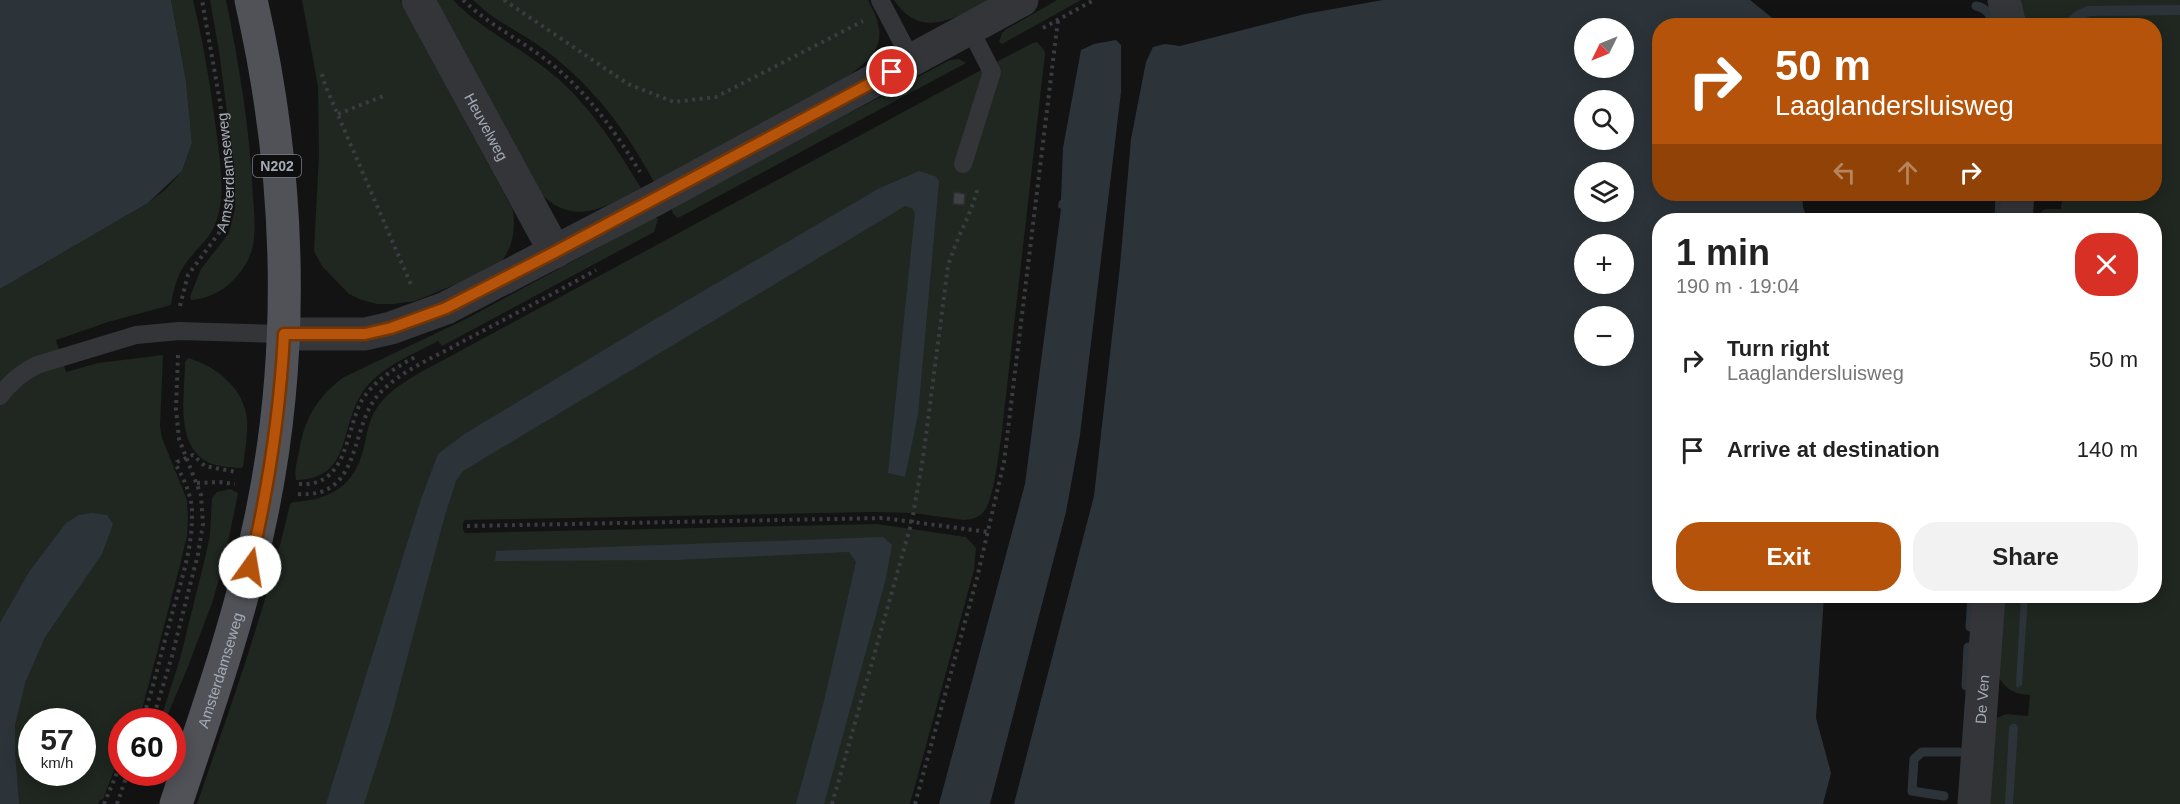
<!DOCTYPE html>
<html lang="en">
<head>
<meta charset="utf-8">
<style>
	body { margin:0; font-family:Arial,sans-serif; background:#f2f2f2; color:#222; height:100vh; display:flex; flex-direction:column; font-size:22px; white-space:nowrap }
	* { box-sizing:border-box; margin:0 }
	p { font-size:20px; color:#767676 }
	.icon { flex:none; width:33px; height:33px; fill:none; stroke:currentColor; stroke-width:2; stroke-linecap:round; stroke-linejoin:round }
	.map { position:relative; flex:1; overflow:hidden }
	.details { position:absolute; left:1652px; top:213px; width:510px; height:390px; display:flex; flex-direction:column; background:#fff; border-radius:24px; box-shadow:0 3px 15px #0003 }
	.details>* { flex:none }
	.top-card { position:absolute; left:1652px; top:18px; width:510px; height:183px; border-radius:24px; box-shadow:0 3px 15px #0003; background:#b45309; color:#fff; overflow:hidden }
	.needle { width:39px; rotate:227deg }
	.controls { position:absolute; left:1574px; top:18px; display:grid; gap:12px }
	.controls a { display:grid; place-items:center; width:60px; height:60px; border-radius:50%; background:#fff; box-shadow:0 3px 15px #0003; font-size:30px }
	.speed { position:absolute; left:18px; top:708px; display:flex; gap:12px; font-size:30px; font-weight:700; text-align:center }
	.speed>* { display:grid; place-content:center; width:78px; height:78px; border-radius:50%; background:#fff; box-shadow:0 3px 15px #0003; line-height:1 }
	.speed small { font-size:15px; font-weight:400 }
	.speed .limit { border:9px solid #d22; background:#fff; color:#111 }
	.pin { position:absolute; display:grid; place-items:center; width:51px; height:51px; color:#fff; margin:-26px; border:3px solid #fff; border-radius:50%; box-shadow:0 2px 6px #0007 }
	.me { position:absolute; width:66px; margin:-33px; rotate:13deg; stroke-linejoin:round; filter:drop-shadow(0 0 4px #0008) }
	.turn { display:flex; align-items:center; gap:21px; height:126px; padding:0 24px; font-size:27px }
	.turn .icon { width:78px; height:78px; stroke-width:2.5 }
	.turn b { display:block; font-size:42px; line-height:51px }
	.lanes { display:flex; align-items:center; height:57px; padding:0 24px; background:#0003; justify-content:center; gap:30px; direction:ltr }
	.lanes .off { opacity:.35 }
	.round { display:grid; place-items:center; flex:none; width:63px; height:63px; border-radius:24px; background:#f2f2f2 }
	.headline { display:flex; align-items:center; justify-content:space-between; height:102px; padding:0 24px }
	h1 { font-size:36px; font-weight:700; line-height:45px }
	.cta { display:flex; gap:12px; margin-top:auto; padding:12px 24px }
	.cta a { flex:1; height:69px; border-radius:24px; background:#b45309; color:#fff; font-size:24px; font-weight:700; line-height:69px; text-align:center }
	.cta a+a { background:#f2f2f2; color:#222 }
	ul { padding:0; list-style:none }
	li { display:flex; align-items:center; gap:18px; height:90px; padding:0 24px }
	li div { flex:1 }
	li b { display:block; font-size:22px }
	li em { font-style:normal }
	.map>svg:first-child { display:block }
	.green { fill:#1f2720; fill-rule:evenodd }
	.water { fill:#2c343a; fill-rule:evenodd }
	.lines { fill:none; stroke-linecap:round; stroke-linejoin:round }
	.stream { stroke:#2c343a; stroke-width:9 }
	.building { fill:#3f4144; stroke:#2d2d30; stroke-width:1.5 }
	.path { stroke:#3a3c40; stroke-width:4; stroke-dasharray:3 4.5; stroke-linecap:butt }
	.service { stroke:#343539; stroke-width:18 }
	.minor { stroke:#343539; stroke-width:33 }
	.tertiary { stroke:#343539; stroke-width:33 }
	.primary { stroke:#505258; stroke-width:33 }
	.route-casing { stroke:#753606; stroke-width:15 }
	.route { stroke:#b45309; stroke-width:10 }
	.labels { text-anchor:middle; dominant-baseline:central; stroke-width:4.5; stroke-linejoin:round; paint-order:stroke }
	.shield { fill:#0e0e0f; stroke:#787c83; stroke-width:1.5 }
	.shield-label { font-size:14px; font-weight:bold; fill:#a5abb5 }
	.street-label { font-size:15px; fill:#a5abb5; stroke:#0e0e0f }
</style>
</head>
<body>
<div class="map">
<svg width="2180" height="804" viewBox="0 0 2180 804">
	<rect width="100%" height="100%" fill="#131314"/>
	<g class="green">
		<path d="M171 0H193C204 45 211 90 217 136 220 163 226 195 216 222 210 240 193 251 184 266 176 278 173 292 171 305L108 322 56 340 66 372 98 363 163 355 160 426 162 438 187 500 188 519 187 536 180 565 143 706 136 721 122 722 121 752 103 799 100 800 98 804H0V289L148 203 167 188 182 171 192 143 186 81ZM32 722H82V772H32Z"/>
		<path d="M210 0H226C239 64 250 130 253 196 254 212 256 230 253 246 247 273 220 299 191 300L190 297 201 269 229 233 235 209V173L219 51Z"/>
		<path d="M302 0H400L513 210C516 232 512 255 493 269L415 301 393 304H377L362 300 349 294 322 266 314 251 319 155 318 86Z"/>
		<path d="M434 0H453C480 28 514 44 545 68 587 100 614 144 641 188 605 208 572 228 538 191Z"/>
		<path d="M473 0H868C892 43 876 56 841 81L654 182C626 130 593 86 545 50 522 33 494 21 473 0Z"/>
		<path d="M894 0H989C955 18 921 41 894 0Z"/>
		<polygon points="1057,0 1081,0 1002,44 999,42 1002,33 1005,30"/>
		<path d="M2016 0H2180V804H1984L1995 719 2006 714 2028 716 2030 695C2015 694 2008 691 1999 678L2000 596H2154V220H2031L2045 209H2061L2063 194H2154V26L2022 25Z"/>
		<path d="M1037 42 1044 50 1045 54 1001 439C998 457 994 496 985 510 980 517 972 520 964 520L912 513 874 512 465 520C462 524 462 529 465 533L877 524 966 537 976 548 974 570 910 804H197C231 705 267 606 290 504L293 502C332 500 355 485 364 447 367 434 368 423 375 411 386 392 403 383 421 372L983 69 1033 43Z"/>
		<polygon points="959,59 966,63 678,218 673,214 671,207 950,60"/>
		<path d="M655 217 658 219 654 232 442 346 438 341C414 354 387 364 368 385 337 420 356 479 296 480 294 471 297 461 299 452 304 419 317 397 344 377L466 319Z"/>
		<path d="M188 358C216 366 244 388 247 419 248 435 245 451 243 467L241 468C229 467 214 467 204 460 175 440 185 393 185 362Z"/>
		<polygon points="230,489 238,493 224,562 212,603 187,669 165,721 160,721 180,659 206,554 210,535 212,498 217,492"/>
	</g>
	<g class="water">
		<polygon points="0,0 171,0 186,81 192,143 182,171 148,203 0,289"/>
		<path d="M1383 0H1750L1781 25 1659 26V194H1802L1803 207 1808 220H1659V596H1824L1816 718 1831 773 1823 804H1014L1094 496 1120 266 1131 139 1146 62 1153 47 1165 44 1180 46 1305 14ZM1623 28V68H1584V28ZM1584 100H1623V140H1584ZM1584 172H1623V212H1584ZM1623 244V284H1584V244ZM1623 316V356H1584V316Z"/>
		<path d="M2180 5V15L2090 16 2081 20 2076 25H2063C2069 15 2075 11 2087 6Z"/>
		<polygon points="1116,40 1121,45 1121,92 1080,435 1066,512 990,804 939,804 1025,484 1061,209 1058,207 1059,201 1061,200 1063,148 1081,50 1094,44"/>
		<polygon points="919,171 935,176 939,181 918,414 905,477 888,473 915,213 912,208 905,206 463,471 456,481 445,515 389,726 364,804 326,804 420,502 438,454 466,433 647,324 878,189"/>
		<polygon points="92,513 107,515 113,524 102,554 45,637 25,683 15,725 15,752 19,804 0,804 0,623 29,572 66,523 79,515"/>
		<polygon points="883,537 892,545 885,582 824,804 796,804 824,701 856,562 849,552 675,560 495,561 496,551"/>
		<polygon points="2021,596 2028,596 2022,685 2017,688 2016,685"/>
		<polygon points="2012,724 2016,724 2018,727 2013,804 2005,804 2009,727"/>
	</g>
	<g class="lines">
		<g class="stream">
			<path d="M1976 6C1987 8 1990 15 1995 26"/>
			<polyline points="1999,220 2000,194"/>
			<polyline points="1970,627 1972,596"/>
			<polyline points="1966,686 1968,647"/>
			<polyline points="1944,796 1912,791 1914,759 1922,752 1959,752"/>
		</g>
	</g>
	<g class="building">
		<polygon points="1985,19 1986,26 1975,26 1974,21"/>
		<polygon points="954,192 965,194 964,205 953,204"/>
	</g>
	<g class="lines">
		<g class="path">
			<path d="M463 0C489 25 521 40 549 62 588 93 614 130 640 172"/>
			<polyline points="504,0 628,84 674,102 716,97 863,21"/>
			<polyline points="1043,28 1094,0"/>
			<polyline points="322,74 325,85 412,287"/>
			<polyline points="338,114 386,95"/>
			<path id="s1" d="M180 306 188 275 219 233 224 220 228 197V174L220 102 202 0"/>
			<polyline points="197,483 219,482 235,484"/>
			<path d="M299 484C349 487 345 430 362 400 375 380 395 368 415 357"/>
			<path d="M298 494C363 499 349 426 379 394 400 371 433 358 460 343 505 319 551 295 596 270"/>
			<polyline points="467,526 883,518 988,532"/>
			<path d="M141 722C153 691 160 657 169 625 178 590 192 553 192 517 193 498 185 481 176 465L177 462 193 455 205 466 236 472"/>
			<polyline points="152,722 172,656 198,554 203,524 201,495 179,439 176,409 178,355"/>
			<polyline points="104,804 122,761"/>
			<polyline points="117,804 128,772"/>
			<path d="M832 804 912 521 923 458 948 266C956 238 972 214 978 186"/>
			<polyline points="915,804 977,578 1004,462 1058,20"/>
		</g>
		<g class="service">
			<polyline points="880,0 912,61"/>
			<polyline points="963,164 992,72 970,29"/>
			<path d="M0 396C10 382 21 373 37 365L136 335 179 331 284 334"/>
		</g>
		<g class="minor">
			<path id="s2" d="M418 0 555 252"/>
			<polyline points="2004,0 2010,26"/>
			<polyline points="2016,220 2018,194"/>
			<path id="s3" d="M1974 804 1989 596"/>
		</g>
		<polyline class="tertiary" points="284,334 365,334 391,328 446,308 656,199 1022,0"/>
		<path class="primary" id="s4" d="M176 804C206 714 238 624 258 531 297 356 291 174 251 0"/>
	</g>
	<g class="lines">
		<g class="route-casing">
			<path id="route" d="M250 567C268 490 280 413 284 334H365L391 328 446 308 555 252 892 72"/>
		</g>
		<use href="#route" class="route"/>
	</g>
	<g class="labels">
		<rect class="shield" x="253" y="155" width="48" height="22" rx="4.5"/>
		<g class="shield-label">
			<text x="277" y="166">N202</text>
		</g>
		<g class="street-label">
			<text stroke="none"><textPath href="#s2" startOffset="144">Heuvelweg</textPath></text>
			<text stroke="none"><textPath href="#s1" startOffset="146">Amsterdamseweg</textPath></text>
			<text stroke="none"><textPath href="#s4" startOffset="141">Amsterdamseweg</textPath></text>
			<text stroke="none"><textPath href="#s3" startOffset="105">De Ven</textPath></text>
		</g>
	</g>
</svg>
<div class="controls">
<a><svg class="needle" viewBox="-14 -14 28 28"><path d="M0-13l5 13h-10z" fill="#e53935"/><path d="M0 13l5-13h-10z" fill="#767676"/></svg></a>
<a><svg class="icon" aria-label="search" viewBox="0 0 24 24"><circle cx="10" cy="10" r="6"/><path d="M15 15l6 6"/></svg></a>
<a><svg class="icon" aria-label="layers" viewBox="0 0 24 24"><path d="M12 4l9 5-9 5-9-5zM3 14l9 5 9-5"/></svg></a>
<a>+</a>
<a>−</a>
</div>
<div class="speed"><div>57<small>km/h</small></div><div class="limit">60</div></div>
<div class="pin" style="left:892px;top:72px;background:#d93025"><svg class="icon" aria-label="arrive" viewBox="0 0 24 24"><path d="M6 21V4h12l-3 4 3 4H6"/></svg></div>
<svg class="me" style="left:250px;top:567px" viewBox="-20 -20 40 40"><circle r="19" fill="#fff"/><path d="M0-13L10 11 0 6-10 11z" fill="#b45309"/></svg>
<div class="top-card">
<div class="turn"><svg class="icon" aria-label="right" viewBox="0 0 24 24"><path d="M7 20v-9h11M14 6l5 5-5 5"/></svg><div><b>50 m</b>Laaglandersluisweg</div></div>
<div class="lanes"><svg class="icon off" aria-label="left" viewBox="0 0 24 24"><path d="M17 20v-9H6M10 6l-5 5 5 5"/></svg><svg class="icon off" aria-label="ahead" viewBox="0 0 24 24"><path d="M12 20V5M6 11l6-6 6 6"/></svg><svg class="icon" aria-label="right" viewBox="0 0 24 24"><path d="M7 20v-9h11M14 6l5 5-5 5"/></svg></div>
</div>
<section class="details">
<div class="headline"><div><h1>1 min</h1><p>190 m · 19:04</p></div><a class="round" style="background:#d93025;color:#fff"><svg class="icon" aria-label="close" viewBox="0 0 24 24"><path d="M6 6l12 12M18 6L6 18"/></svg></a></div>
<ul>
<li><svg class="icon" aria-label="right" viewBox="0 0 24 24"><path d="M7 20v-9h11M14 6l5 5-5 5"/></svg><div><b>Turn right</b><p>Laaglandersluisweg</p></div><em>50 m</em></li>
<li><svg class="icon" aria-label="arrive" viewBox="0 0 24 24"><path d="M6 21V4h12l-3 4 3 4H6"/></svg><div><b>Arrive at destination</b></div><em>140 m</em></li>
</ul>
<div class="cta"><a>Exit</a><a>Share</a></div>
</section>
</div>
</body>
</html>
